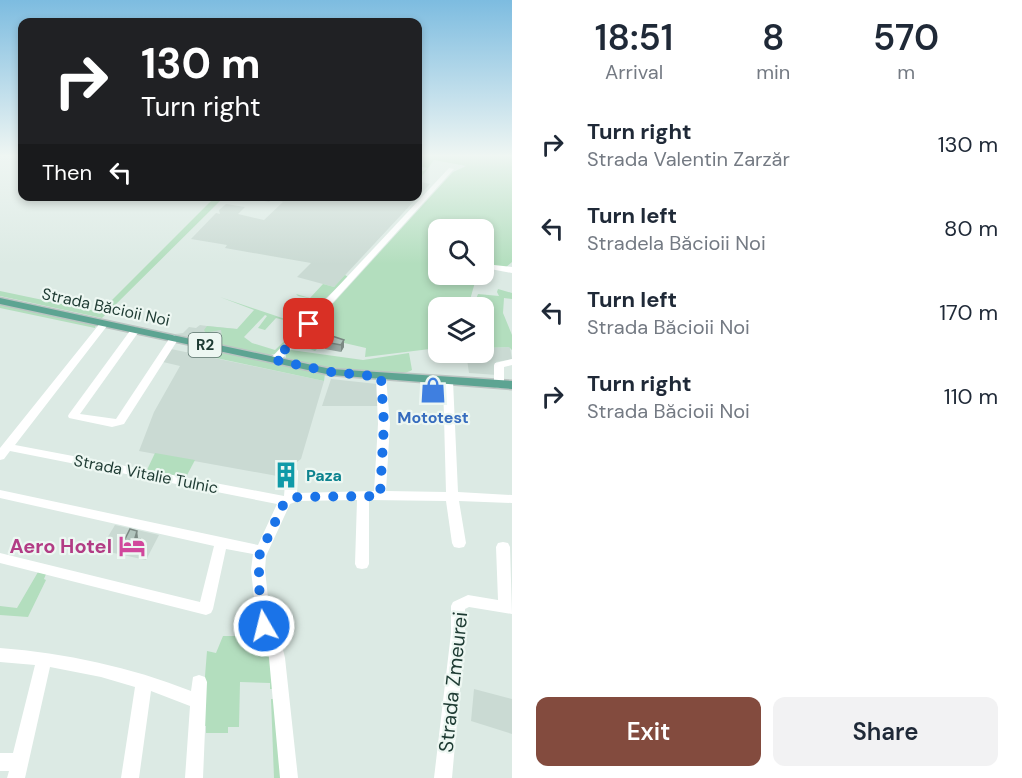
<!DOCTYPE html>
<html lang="en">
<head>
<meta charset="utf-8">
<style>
	body { margin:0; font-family:"DM Sans",sans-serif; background:#f2f2f3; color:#1f2937; height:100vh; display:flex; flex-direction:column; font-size:22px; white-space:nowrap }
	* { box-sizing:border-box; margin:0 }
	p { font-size:20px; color:#747a83 }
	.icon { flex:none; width:33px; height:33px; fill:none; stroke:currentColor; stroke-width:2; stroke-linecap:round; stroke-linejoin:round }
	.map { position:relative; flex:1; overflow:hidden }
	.panel { display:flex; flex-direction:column; background:#fff; width:510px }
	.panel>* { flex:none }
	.hud { position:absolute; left:18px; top:18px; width:404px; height:183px; border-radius:12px; box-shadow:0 3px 9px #0003; background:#202124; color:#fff; overflow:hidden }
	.fabs { position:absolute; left:428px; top:219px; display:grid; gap:12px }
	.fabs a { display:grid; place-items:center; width:66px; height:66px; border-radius:12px; background:#fff; box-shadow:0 3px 9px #0003; font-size:30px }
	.pin { position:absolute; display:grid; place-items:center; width:51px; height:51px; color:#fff; margin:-26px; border-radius:12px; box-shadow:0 3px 9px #0006 }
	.me { position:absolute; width:66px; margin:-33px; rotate:352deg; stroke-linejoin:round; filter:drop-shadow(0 0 4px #0008) }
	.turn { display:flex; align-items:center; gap:21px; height:126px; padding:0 24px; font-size:27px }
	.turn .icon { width:78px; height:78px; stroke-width:2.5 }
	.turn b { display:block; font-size:42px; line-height:51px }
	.then { display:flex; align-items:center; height:57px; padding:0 24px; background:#0003; gap:12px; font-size:22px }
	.eta { display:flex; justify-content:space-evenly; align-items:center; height:102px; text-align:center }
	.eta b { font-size:36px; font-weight:600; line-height:42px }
	.primary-button { display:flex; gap:12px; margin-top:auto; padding:12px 24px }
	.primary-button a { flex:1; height:69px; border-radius:12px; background:#834b3e; color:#fff; font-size:24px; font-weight:600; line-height:69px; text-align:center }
	.primary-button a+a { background:#f2f2f3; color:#1f2937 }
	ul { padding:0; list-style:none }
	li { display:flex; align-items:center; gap:18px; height:84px; padding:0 24px }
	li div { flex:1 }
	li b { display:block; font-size:22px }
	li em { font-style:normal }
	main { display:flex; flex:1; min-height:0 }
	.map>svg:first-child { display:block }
	.built { fill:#cadad3 }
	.green { fill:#b3debe }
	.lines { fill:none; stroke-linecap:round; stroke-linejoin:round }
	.major-casing { stroke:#bbc4c2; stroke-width:3 }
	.minor { fill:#fff; fill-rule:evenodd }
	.major { fill:#5da492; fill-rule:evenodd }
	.wall { fill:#98a9a3 }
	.shaded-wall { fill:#7c8a84 }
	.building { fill:#b1c5bd; stroke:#7c8a84; stroke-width:1.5 }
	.route { stroke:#1a73e8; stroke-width:10; stroke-dasharray:0 18 }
	.labels { text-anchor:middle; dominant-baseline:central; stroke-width:4.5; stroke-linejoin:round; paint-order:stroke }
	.shield { fill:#edf7f2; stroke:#5b736c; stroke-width:1.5 }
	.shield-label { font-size:15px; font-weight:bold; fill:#1d3a32 }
	.street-label { font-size:16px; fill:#1d3a32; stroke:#edf7f2 }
	.shop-label { font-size:16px; font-weight:bold; fill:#366cbe; stroke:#edf7f2 }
	.culture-label { font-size:16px; font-weight:bold; fill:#0d838f; stroke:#edf7f2; text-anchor:start }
	.near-hotel-label { font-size:20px; font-weight:bold; fill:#b23c85; stroke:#edf7f2; text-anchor:end }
	.near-street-label { font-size:20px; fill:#1d3a32; stroke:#edf7f2 }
</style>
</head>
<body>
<main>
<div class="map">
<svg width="512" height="778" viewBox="0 0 512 778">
	<rect width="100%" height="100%" fill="#dceae4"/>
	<g class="built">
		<polygon points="417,181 430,184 334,287 297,277 311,263 225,248 227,245 191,239 216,213 220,214 219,210 226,204 245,207 238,214 264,220 283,202 273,199 269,202 246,197 417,196"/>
		<polygon points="200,325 207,326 237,329 229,339 198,340 175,334 183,333 189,327 196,328"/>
		<polygon points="510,347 512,359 496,362 497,375 469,373 466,353 483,352 483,348"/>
		<polygon points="171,349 324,381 301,459 289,468 288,478 139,451 154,412 180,366 163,362"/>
		<polygon points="331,379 377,384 380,406 322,406"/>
		<polygon points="115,525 159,535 146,560 100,550"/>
		<polygon points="474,689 512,699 512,734 471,721"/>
	</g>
	<g class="green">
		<polygon points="417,155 512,155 512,262 505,268 486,264 483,266 483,230 438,230 438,274 477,275 468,307 438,308 438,348 365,357 366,348 327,339 315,351 296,344 453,172 466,166 434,160 420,179 422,181 417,180 417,170 424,171 427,168 419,166 425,159 417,165 420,159 417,158"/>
		<polygon points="215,197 224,197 102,318 0,296 0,291 100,312"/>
		<polygon points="345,275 348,277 323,301 298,296 296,294 310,298 323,284 334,287"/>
		<polygon points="498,289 512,293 512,299 504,298 503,313 512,335 512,350 509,347 483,348 483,308 473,307 478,294 499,296 497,292"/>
		<polygon points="220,297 303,325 276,318 265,330 258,328 267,316 265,315 244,337 252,343 275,350 297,329 278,353 267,356 212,344 209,337 222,337 221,330 209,332 210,335 207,335 204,330 207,326 237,329 254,310"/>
		<polygon points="0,304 96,325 95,328 0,308"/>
		<polygon points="205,349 325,374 324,381 202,355"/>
		<path d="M291 350 363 360 409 353 412 370C396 381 306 366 286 359V352Z"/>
		<polygon points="155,453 195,460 185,479 146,472"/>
		<polygon points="38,572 46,574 44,579 46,580 28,617 0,615 0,606 17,608"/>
		<polygon points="223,636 264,636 271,649 274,689 270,689 270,683 240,682 239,727 228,727 228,733 206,733 206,726 201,726 207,651 216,653"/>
		<polygon points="271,699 277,699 284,778 274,778"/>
	</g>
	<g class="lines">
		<g class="major-casing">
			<polygon id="major" points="0,298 331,369 512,381 512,389 331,375 0,304"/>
		</g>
		<g class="minor">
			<polygon points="449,168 454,169 279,362 271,362 270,360 271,358"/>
			<polygon points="485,264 512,267 512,273 485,268"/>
			<polygon points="104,321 107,322 109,324 107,326 15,445 284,496 286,471 288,468 296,468 298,471 297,493 374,491 378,424 376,377 381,374 386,377 390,424 386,491 446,492 443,381 448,378 453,381 458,492 512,495 512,503 459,501 466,543 464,547 459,548 454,547 452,543 446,501 369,500 369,564 367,568 362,569 357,568 355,564 357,500 298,501 290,504 266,556 265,570 271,625 281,641 285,658 298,778 280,778 269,658 266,642 257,626 251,570 253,554 226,549 213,609 211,613 206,615 0,563 0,553 200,602 214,546 0,498 0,490 258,545 277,504 10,451 4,459 0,460 0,448 101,322"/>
			<polygon points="135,327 140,330 80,414 116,419 171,336 174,335 179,338 124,424 112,427 69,418 68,416 69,414 132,328"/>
			<polygon points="512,359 512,365 504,367 504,385 499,388 495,387 494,385 494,365 495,363"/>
			<polygon points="503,542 508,543 510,547 512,614 469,607 465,609 465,633 452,778 434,778 451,633 451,606 453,602 468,595 498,600 496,547 498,543"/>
			<path d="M0 648C66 653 130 667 191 691L193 677 199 675 205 677 207 682 203 778H185L190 706 151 691 139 778H121L135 687 101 677 50 667 25 778H7L9 771H0V753H13L35 665 0 662Z"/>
		</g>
		<use href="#major" class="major"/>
	</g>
	<g class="wall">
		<polygon points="344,340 344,347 341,352 325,349 325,342"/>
		<polygon points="137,531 138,538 140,539 141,547 137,554 131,552 127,554 124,551 123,543"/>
	</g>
	<g class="shaded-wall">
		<polygon points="344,340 344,347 341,352 341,345"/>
		<polygon points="137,531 138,539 140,539 141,547 137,554 135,538"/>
		<polygon points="130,544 131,552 127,554 126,546"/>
	</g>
	<g class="building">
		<polygon points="329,335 344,340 341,345 325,342"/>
		<polygon points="130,529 137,531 135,538 140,539 136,546 130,544 126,546 123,543"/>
	</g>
	<linearGradient id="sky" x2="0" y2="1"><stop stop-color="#7dbce0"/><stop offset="0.59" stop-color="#eff6f3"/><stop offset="1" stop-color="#eff6f3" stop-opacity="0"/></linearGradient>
	<rect width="512" height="264" fill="url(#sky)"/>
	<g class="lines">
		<polyline class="route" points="264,626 259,587 259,556 285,501 298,497 380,496 384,424 381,377 331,372 275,360 309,324"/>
	</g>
	<defs>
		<g id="shop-bare" transform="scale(2.07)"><path d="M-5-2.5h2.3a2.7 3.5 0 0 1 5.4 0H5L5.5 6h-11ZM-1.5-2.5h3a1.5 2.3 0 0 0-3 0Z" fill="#3f7fe0" stroke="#edf7f2" stroke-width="2.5" paint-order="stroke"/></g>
		<g id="building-bare" transform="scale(2.07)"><path d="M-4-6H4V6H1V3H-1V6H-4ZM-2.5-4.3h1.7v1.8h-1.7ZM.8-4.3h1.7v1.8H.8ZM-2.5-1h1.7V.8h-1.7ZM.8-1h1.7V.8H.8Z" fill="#0f9aa8" stroke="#edf7f2" stroke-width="2.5" paint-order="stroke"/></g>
		<g id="hotel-bare" transform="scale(2.07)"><path d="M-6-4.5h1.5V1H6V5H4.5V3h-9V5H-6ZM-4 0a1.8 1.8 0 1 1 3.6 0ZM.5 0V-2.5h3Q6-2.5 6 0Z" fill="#d1479c" stroke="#edf7f2" stroke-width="2.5" paint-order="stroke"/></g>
	</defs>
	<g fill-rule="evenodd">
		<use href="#shop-bare" x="433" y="390"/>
		<use href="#building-bare" x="286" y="475"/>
		<use href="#hotel-bare" x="132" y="546"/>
	</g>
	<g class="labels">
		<rect class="shield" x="188.5" y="333" width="33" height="24" rx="4.5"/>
		<g class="shield-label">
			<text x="205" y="345">R2</text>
		</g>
		<g class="street-label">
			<text transform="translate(106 307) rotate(12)">Strada Băcioii Noi</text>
			<text transform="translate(146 474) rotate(11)">Strada Vitalie Tulnic</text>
		</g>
		<g class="shop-label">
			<text x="433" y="417">Mototest</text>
		</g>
		<g class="culture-label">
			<text x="306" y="475">Paza</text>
		</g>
		<g class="near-hotel-label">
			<text x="112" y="546">Aero Hotel</text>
		</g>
		<g class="near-street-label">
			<text transform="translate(453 682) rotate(-84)">Strada Zmeurei</text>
		</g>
	</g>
</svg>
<div class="fabs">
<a><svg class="icon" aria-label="search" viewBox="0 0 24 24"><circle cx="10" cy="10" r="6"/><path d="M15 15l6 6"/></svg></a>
<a><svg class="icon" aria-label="layers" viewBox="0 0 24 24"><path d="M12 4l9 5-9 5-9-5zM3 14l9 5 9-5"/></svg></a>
</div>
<div class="pin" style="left:309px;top:324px;background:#d93025"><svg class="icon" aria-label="arrive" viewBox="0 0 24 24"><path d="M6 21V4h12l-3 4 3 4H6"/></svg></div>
<svg class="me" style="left:264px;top:626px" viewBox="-20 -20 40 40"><circle r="17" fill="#1a73e8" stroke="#fff" stroke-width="3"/><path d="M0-11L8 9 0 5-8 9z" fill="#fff"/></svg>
<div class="hud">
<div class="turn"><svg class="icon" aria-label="right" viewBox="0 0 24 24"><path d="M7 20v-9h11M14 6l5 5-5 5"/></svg><div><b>130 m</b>Turn right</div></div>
<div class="then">Then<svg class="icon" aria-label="left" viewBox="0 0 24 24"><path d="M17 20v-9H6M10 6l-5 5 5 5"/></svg></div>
</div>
</div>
<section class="panel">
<div class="eta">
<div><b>18:51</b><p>Arrival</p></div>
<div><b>8</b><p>min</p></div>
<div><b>570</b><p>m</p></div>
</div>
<ul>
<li><svg class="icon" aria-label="right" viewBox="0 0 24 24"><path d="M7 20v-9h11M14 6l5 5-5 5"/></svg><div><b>Turn right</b><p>Strada Valentin Zarzăr</p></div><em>130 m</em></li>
<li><svg class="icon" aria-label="left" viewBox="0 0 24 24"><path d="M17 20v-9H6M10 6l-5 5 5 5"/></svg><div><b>Turn left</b><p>Stradela Băcioii Noi</p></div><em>80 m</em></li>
<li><svg class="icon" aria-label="left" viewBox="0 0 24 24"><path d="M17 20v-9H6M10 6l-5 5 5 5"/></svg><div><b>Turn left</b><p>Strada Băcioii Noi</p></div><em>170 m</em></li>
<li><svg class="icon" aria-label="right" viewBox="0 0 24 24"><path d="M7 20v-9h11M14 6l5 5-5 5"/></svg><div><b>Turn right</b><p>Strada Băcioii Noi</p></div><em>110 m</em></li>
</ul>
<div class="primary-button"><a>Exit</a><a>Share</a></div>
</section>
</main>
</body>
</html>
